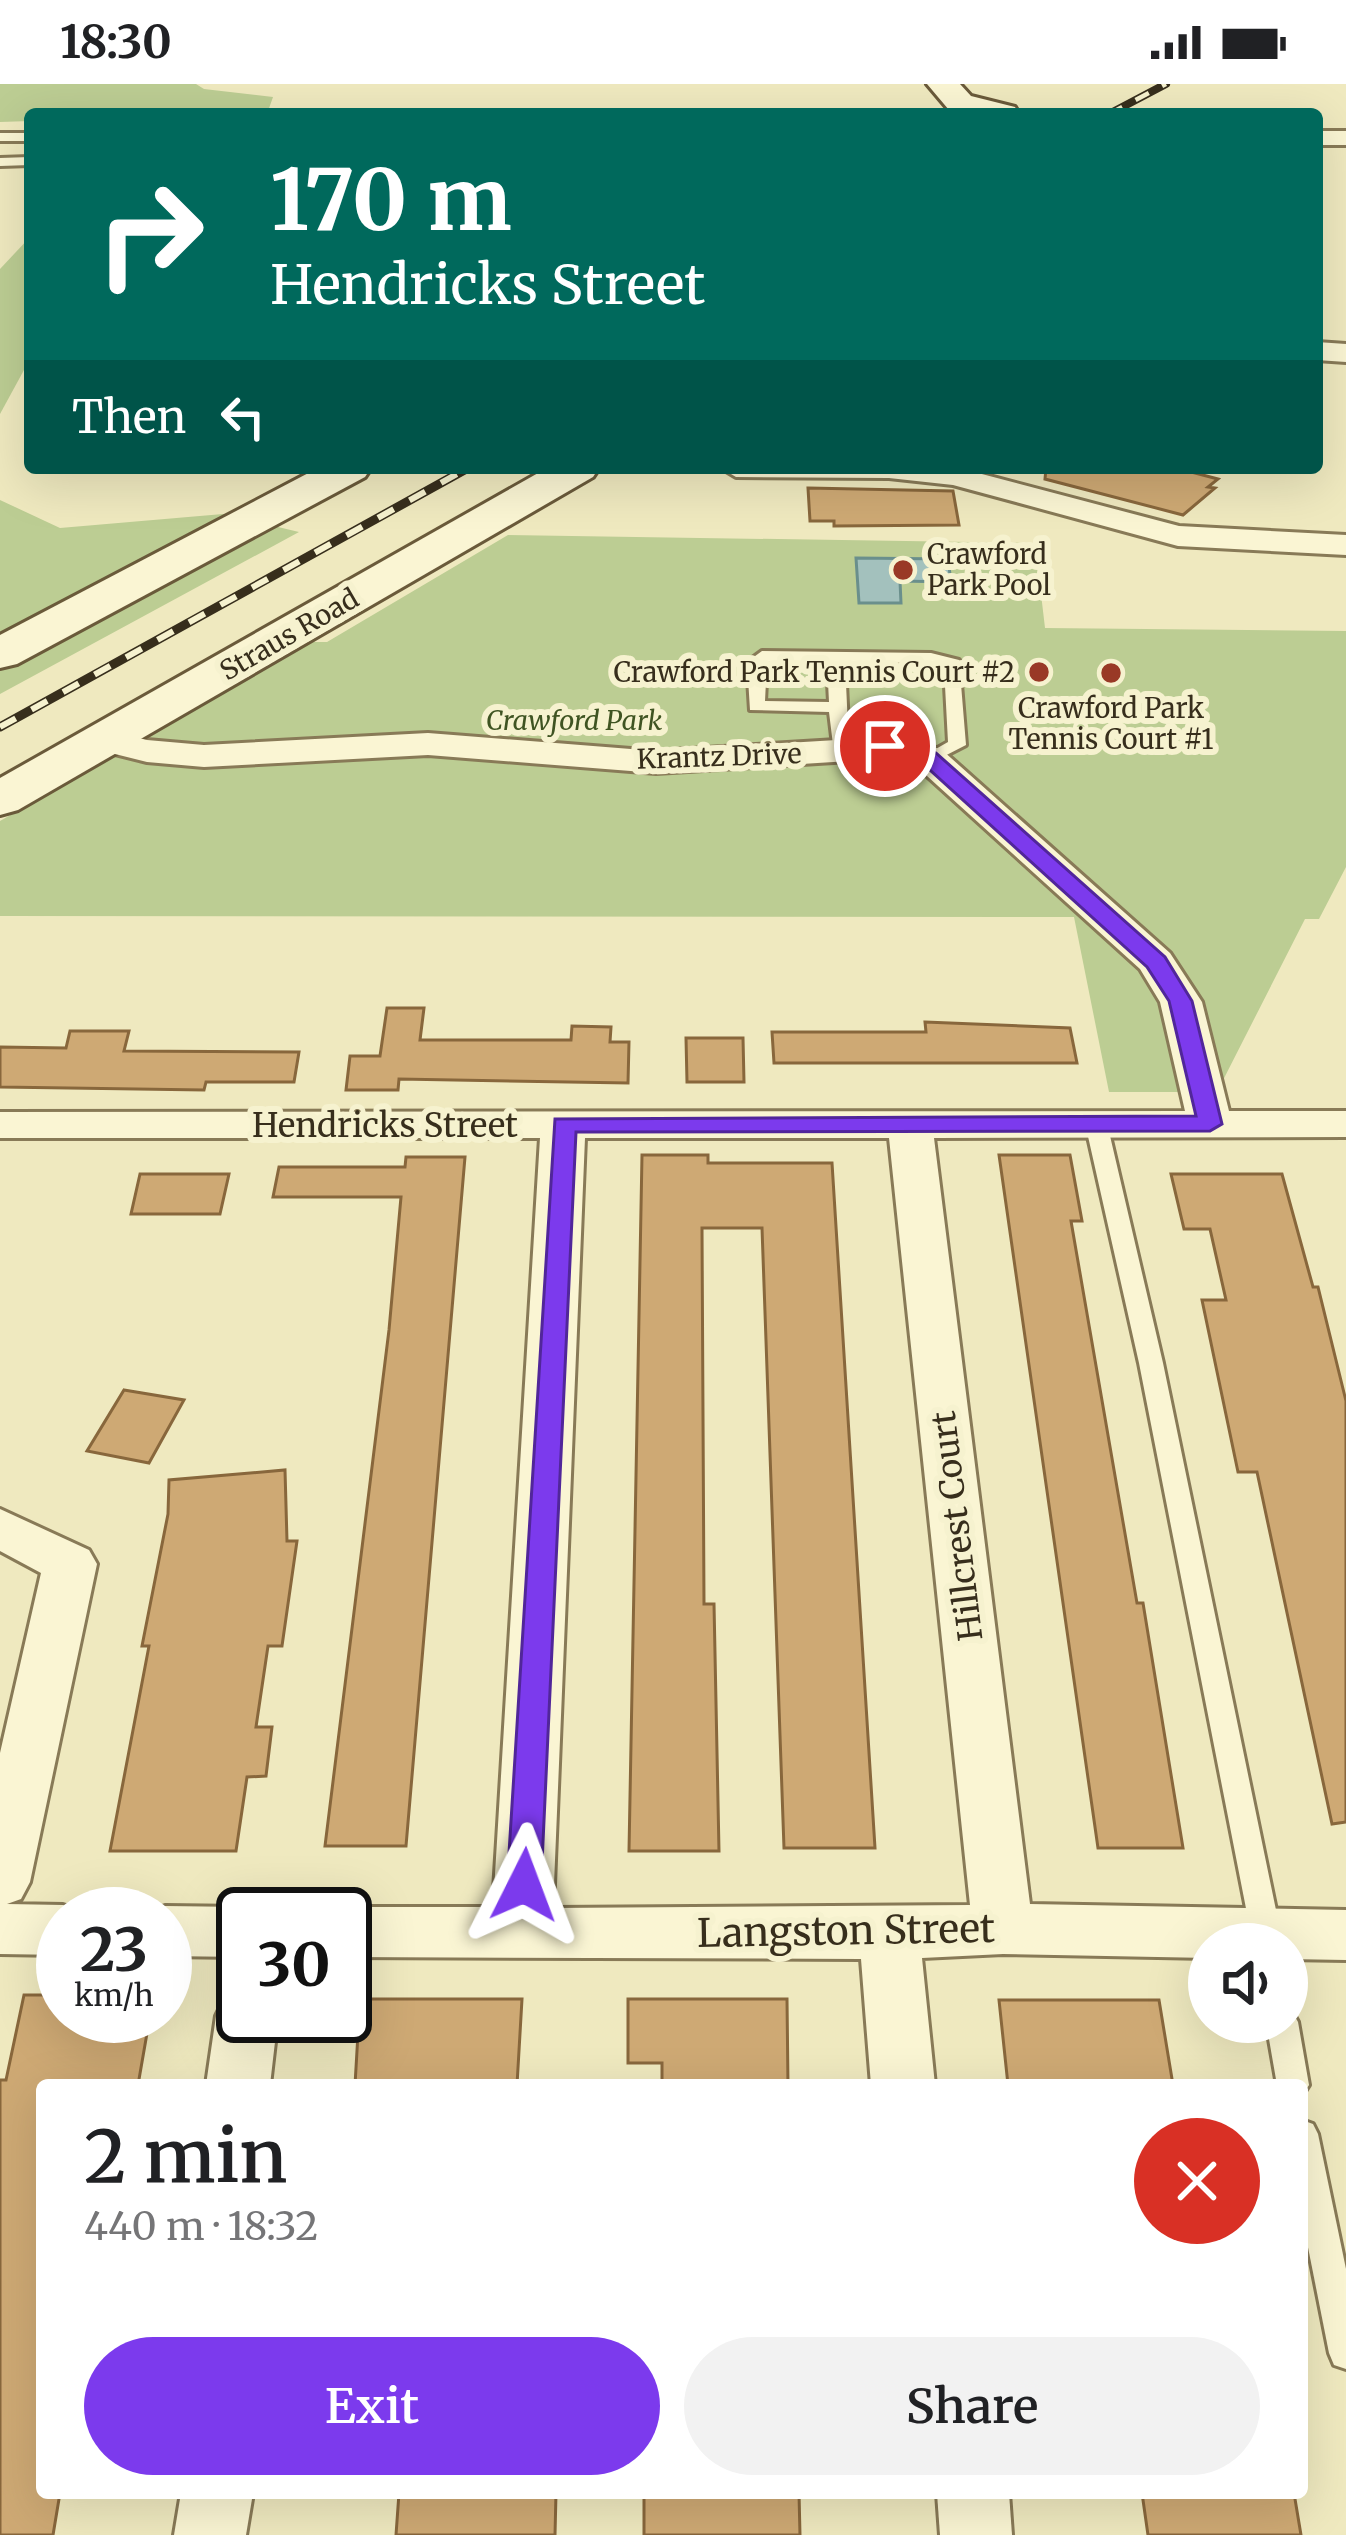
<!DOCTYPE html>
<html lang="en">
<head>
<meta charset="utf-8">
<style>
	body { margin:0; font-family:Merriweather,serif; background:#f2f2f2; color:#202124; height:100vh; display:flex; flex-direction:column; font-size:45px; white-space:nowrap }
	* { box-sizing:border-box; margin:0 }
	p { font-size:39px; color:#757577 }
	.icon { flex:none; width:66px; height:66px; fill:none; stroke:currentColor; stroke-width:2; stroke-linecap:round; stroke-linejoin:round }
	.map { position:relative; flex:1; overflow:hidden }
	.drawer { position:absolute; left:36px; top:1995px; width:1272px; height:420px; display:flex; flex-direction:column; background:#fff; border-radius:12px; box-shadow:0 12px 48px #0002 }
	.drawer>* { flex:none }
	.hud { position:absolute; left:24px; top:24px; width:1299px; height:366px; border-radius:12px; box-shadow:0 12px 48px #0002; background:#00695c; color:#fff; overflow:hidden }
	.fabs { position:absolute; left:1188px; top:1839px; display:grid; gap:24px }
	.fabs a { display:grid; place-items:center; width:120px; height:120px; border-radius:50%; background:#fff; box-shadow:0 12px 48px #0002; font-size:60px }
	.speed { position:absolute; left:36px; top:1803px; display:flex; gap:24px; font-size:60px; font-weight:700; text-align:center }
	.speed>* { display:grid; place-content:center; width:156px; height:156px; border-radius:50%; background:#fff; box-shadow:0 12px 48px #0002; line-height:1 }
	.speed small { font-size:30px; font-weight:400 }
	.speed .limit { border:6px solid #111; border-radius:18px; background:#fff; color:#111 }
	.pin { position:absolute; display:grid; place-items:center; width:102px; height:102px; color:#fff; margin:-51px; border:6px solid #fff; border-radius:50%; box-shadow:0 3px 12px #0007 }
	.me { position:absolute; width:132px; margin:-66px; rotate:3deg; stroke-linejoin:round; filter:drop-shadow(0 0 9px #0008) }
	.turn { display:flex; align-items:center; gap:42px; height:252px; padding:0 48px; font-size:54px }
	.turn .icon { width:156px; height:156px; stroke-width:2.5 }
	.turn b { display:block; font-size:84px; line-height:102px }
	.then { display:flex; align-items:center; height:114px; padding:0 48px; background:#0003; gap:24px; font-size:45px }
	.round { display:grid; place-items:center; flex:none; width:126px; height:126px; border-radius:63px; background:#f2f2f2 }
	.headline { display:flex; align-items:center; justify-content:space-between; height:204px; padding:0 48px }
	h1 { font-size:72px; font-weight:600; line-height:90px }
	.cta { display:flex; gap:24px; margin-top:auto; padding:24px 48px }
	.cta a { flex:1; height:138px; border-radius:72px; background:#7c3aed; color:#fff; font-size:48px; font-weight:600; line-height:138px; text-align:center }
	.cta a+a { background:#f2f2f2; color:#202124 }
	.status { display:flex; justify-content:space-between; align-items:center; height:84px; padding:0 60px; background:#fff; direction:ltr }
	.status svg { height:33px; fill:currentColor }
	.map>svg:first-child { display:block }
	.green { fill:#bccd93 }
	.water { fill:#a3c1bd; stroke:#6a8f8c; stroke-width:3 }
	.building { fill:#cea974; stroke:#88673c; stroke-width:3 }
	.lines { fill:none; stroke-linecap:round; stroke-linejoin:round }
	.lane-casing { stroke:#887a57; stroke-width:6 }
	.street-casing { stroke:#887a57; stroke-width:6 }
	.secondary-casing { stroke:#6a5a3a; stroke-width:6 }
	.lane { fill:#faf5d3; fill-rule:evenodd }
	.street { fill:#faf5d3; fill-rule:evenodd }
	.secondary { fill:#faf5d3; fill-rule:evenodd }
	.rail-far1-casing { stroke:#372e1c; stroke-width:8 }
	.rail-casing { stroke:#372e1c; stroke-width:9 }
	.rail-far1 { stroke:#f6f2cf; stroke-width:4.5; stroke-dasharray:15; stroke-linecap:butt }
	.rail { stroke:#f6f2cf; stroke-width:6; stroke-dasharray:18; stroke-linecap:butt }
	.route { fill:#7c3aed; stroke:#51269a; stroke-width:3 }
	.poi-dot { fill:#993926; stroke:#f6f2cf; stroke-width:4.5 }
	.labels { text-anchor:middle; dominant-baseline:central; stroke-width:12; stroke-linejoin:round; paint-order:stroke }
	.far-poi-label { font-size:27px; fill:#372e1c; stroke:#f6f2cf; text-anchor:start }
	.far-street-label { font-size:27px; fill:#372e1c; stroke:#f6f2cf }
	.far-park-label { font-size:27px; font-style:italic; fill:#3f5422; stroke:#f6f2cf }
	.street-label { font-size:33px; fill:#372e1c; stroke:#f6f2cf }
	.near-street-label { font-size:39px; fill:#372e1c; stroke:#f6f2cf }
</style>
</head>
<body>
<div class="status"><b>18:30</b><svg viewBox="0 0 49 12"><path d="M0 12V9h3v3zM5 12V6h3v6zM10 12V3h3v9zM15 12V0h3v12zM26 1h20v11H26zM47 4h2v5h-2z"/></svg></div>
<div class="map">
<svg width="1346" height="2451" viewBox="0 0 1346 2451">
	<rect width="100%" height="100%" fill="#efe9bf"/>
	<g class="green">
		<polygon points="0,0 196,0 204,5 273,13 267,30 30,30 30,37 0,38"/>
		<polygon points="30,153 30,275 0,330 0,185"/>
		<polygon points="0,416 60,444 223,430 299,448 0,610"/>
		<polygon points="508,451 1035,459 1045,544 1346,547 1346,783 1319,835 1305,835 1217,1008 1109,1008 1074,833 0,832 0,737 311,558 327,558"/>
	</g>
	<polygon class="water" points="856,474 948,475 951,498 900,497 901,519 859,519"/>
	<g class="building">
		<polygon points="1046,384 1176,384 1218,395 1208,403 1215,404 1183,431 1045,395"/>
		<polygon points="808,404 953,407 959,441 834,442 834,437 810,437"/>
		<polygon points="387,924 424,924 420,956 571,956 572,942 611,943 610,958 629,958 628,999 399,995 398,1006 346,1006 350,972 380,972"/>
		<polygon points="925,938 1070,944 1077,979 774,979 772,948 926,948"/>
		<polygon points="70,947 129,947 124,967 299,968 294,998 206,998 204,1006 0,1003 0,963 66,964"/>
		<polygon points="686,954 743,954 744,998 687,998"/>
		<polygon points="642,1071 708,1071 708,1079 832,1079 875,1764 784,1764 762,1144 702,1144 704,1520 714,1520 719,1767 629,1767"/>
		<polygon points="999,1071 1070,1071 1082,1137 1071,1137 1137,1519 1143,1519 1183,1764 1098,1764"/>
		<polygon points="406,1073 465,1073 406,1762 325,1762 389,1246 401,1113 273,1113 279,1083 405,1083"/>
		<polygon points="140,1090 229,1090 220,1130 131,1130"/>
		<polygon points="1171,1090 1282,1090 1313,1203 1318,1203 1346,1317 1346,1738 1332,1740 1257,1388 1238,1388 1202,1216 1226,1216 1210,1145 1184,1145"/>
		<polygon points="124,1306 184,1316 149,1379 87,1367"/>
		<polygon points="285,1386 287,1457 297,1457 282,1562 268,1562 256,1643 272,1643 266,1692 247,1693 236,1767 110,1767 149,1562 142,1562 168,1430 169,1396"/>
		<polygon points="24,1911 63,1911 63,1932 150,1932 138,2001 42,2001 42,2409 60,2409 53,2451 0,2451 0,1996 6,1996"/>
		<polygon points="360,1915 522,1915 517,2001 355,2001"/>
		<polygon points="628,1915 787,1915 788,2001 662,2001 662,1979 628,1979"/>
		<polygon points="999,1916 1159,1916 1173,2001 1008,2001"/>
		<polygon points="399,2409 556,2409 555,2451 396,2451"/>
		<polygon points="644,2409 799,2409 800,2451 644,2451"/>
		<polygon points="1142,2409 1294,2409 1301,2451 1148,2451"/>
	</g>
	<g class="lines">
		<g class="lane-casing">
			<g id="lane">
				<rect x="0" y="49" width="30" height="8"/>
				<polygon points="30,73 30,81 0,82 0,74"/>
				<path d="M762 567 931 569 959 576 966 661 929 680 920 674 948 658 944 583 930 579 845 578 849 665 846 669H834L829 628 750 626 747 578ZM767 577 827 578 829 618 765 617Z"/>
				<polygon points="1096,1032 1107,1039 1163,1279 1283,1860 1253,1860 1139,1279 1085,1039"/>
				<polygon points="1287,1926 1293,1929 1298,1938 1309,2001 1302,2012 1302,2001 1277,2001 1266,1938 1287,1938"/>
				<polygon points="1302,2036 1313,2040 1318,2050 1346,2185 1346,2285 1334,2281 1329,2269 1302,2133"/>
			</g>
		</g>
		<g class="street-casing">
			<g id="street">
				<rect x="1317" y="47" width="29" height="14"/>
				<polygon points="1317,258 1346,260 1346,278 1317,276"/>
				<polygon points="721,384 959,384 1179,442 1346,451 1346,471 1178,462 953,401 889,394 736,393"/>
				<path d="M104 645 147 656 204 661 428 649 656 667 903 652 942 666 1170 869 1202 918 1229 1027H1346V1053L934 1054 1030 1820 1346 1826V1876L1287 1875V1860H1209V1874L1003 1870 922 1874 935 2001H871L861 1875 345 1873V1830H324L345 1823H493L540 1054H0V1028L1185 1027 1160 918 1140 885 916 682 898 674 656 689 428 671 204 683 147 678 91 664 86 656 91 648ZM585 1054H889L970 1821 553 1824Z"/>
				<polygon points="0,1425 89,1466 97,1480 30,1798 21,1815 7,1820 63,1821 84,1828 63,1830 63,1871 0,1870 0,1669 41,1489 0,1467"/>
				<polygon points="165,1822 243,1823 264,1830 243,1830 243,1873 165,1872 165,1830 143,1830"/>
				<polygon points="243,1907 243,1932 278,1932 270,2001 206,2001 216,1932 225,1913"/>
				<polygon points="181,2409 253,2409 246,2451 174,2451"/>
				<polygon points="937,2409 1009,2409 1012,2451 940,2451"/>
			</g>
		</g>
		<g class="secondary-casing">
			<g id="secondary">
				<polygon points="927,0 960,0 971,12 1015,23 1019,30 949,26"/>
				<polygon points="318,384 371,384 365,393 17,580 0,584 0,551"/>
				<polygon points="547,384 599,384 593,393 18,726 0,731 0,694"/>
			</g>
		</g>
		<use href="#lane" class="lane"/>
		<use href="#street" class="street"/>
		<use href="#secondary" class="secondary"/>
		<g class="rail-far1-casing">
			<polyline id="rail-far1" points="1109,30 1166,0"/>
		</g>
		<g class="rail-casing">
			<polyline id="rail" points="0,643 468,384"/>
		</g>
		<use href="#rail-far1" class="rail-far1"/>
		<use href="#rail" class="rail"/>
	</g>
	<polygon class="route" points="885,656 911,659 936,669 1165,873 1192,917 1222,1040 1210,1047 576,1048 541,1801 536,1810 524,1814 512,1810 507,1801 555,1035 1196,1032 1169,917 1147,883 921,678 878,667 878,658"/>
	<g class="poi-dot">
		<circle cx="903" cy="486" r="12"/>
		<circle cx="1039" cy="588" r="12"/>
		<circle cx="1111" cy="589" r="12"/>
	</g>
	<g class="labels">
		<g class="far-poi-label">
			<text x="927" y="470">Crawford<tspan x="927" dy="31">Park Pool</tspan></text>
			<text x="1015" y="588" text-anchor="end">Crawford Park Tennis Court #2</text>
			<text x="1111" y="624" text-anchor="middle">Crawford Park<tspan x="1111" dy="31">Tennis Court #1</tspan></text>
		</g>
		<g class="far-street-label">
			<text transform="translate(289 550) rotate(-30)">Straus Road</text>
			<text transform="translate(719 672) rotate(-2)">Krantz Drive</text>
		</g>
		<g class="far-park-label">
			<text x="574" y="636">Crawford Park</text>
		</g>
		<g class="street-label">
			<text x="385" y="1041">Hendricks Street</text>
			<text transform="translate(957 1442) rotate(-97)">Hillcrest Court</text>
		</g>
		<g class="near-street-label">
			<text transform="translate(846 1847) rotate(-1)">Langston Street</text>
		</g>
	</g>
</svg>
<div class="fabs">
<a><svg class="icon" aria-label="sound" viewBox="0 0 24 24"><path d="M4 9h4l5-4v14l-5-4H4zM17 9q2 3 0 6"/></svg></a>
</div>
<div class="speed"><div>23<small>km/h</small></div><div class="limit">30</div></div>
<div class="pin" style="left:885px;top:662px;background:#d93025"><svg class="icon" aria-label="arrive" viewBox="0 0 24 24"><path d="M6 21V4h12l-3 4 3 4H6"/></svg></div>
<svg class="me" style="left:524px;top:1801px" viewBox="-20 -20 40 40"><path d="M0-17L14 15 0 8-14 15z" fill="#7c3aed" stroke="#fff" stroke-width="4"/></svg>
<div class="hud">
<div class="turn"><svg class="icon" aria-label="right" viewBox="0 0 24 24"><path d="M7 20v-9h11M14 6l5 5-5 5"/></svg><div><b>170 m</b>Hendricks Street</div></div>
<div class="then">Then<svg class="icon" aria-label="left" viewBox="0 0 24 24"><path d="M17 20v-9H6M10 6l-5 5 5 5"/></svg></div>
</div>
<section class="drawer">
<div class="headline"><div><h1>2 min</h1><p>440 m · 18:32</p></div><a class="round" style="background:#d93025;color:#fff"><svg class="icon" aria-label="close" viewBox="0 0 24 24"><path d="M6 6l12 12M18 6L6 18"/></svg></a></div>
<div class="cta"><a>Exit</a><a>Share</a></div>
</section>
</div>
</body>
</html>
